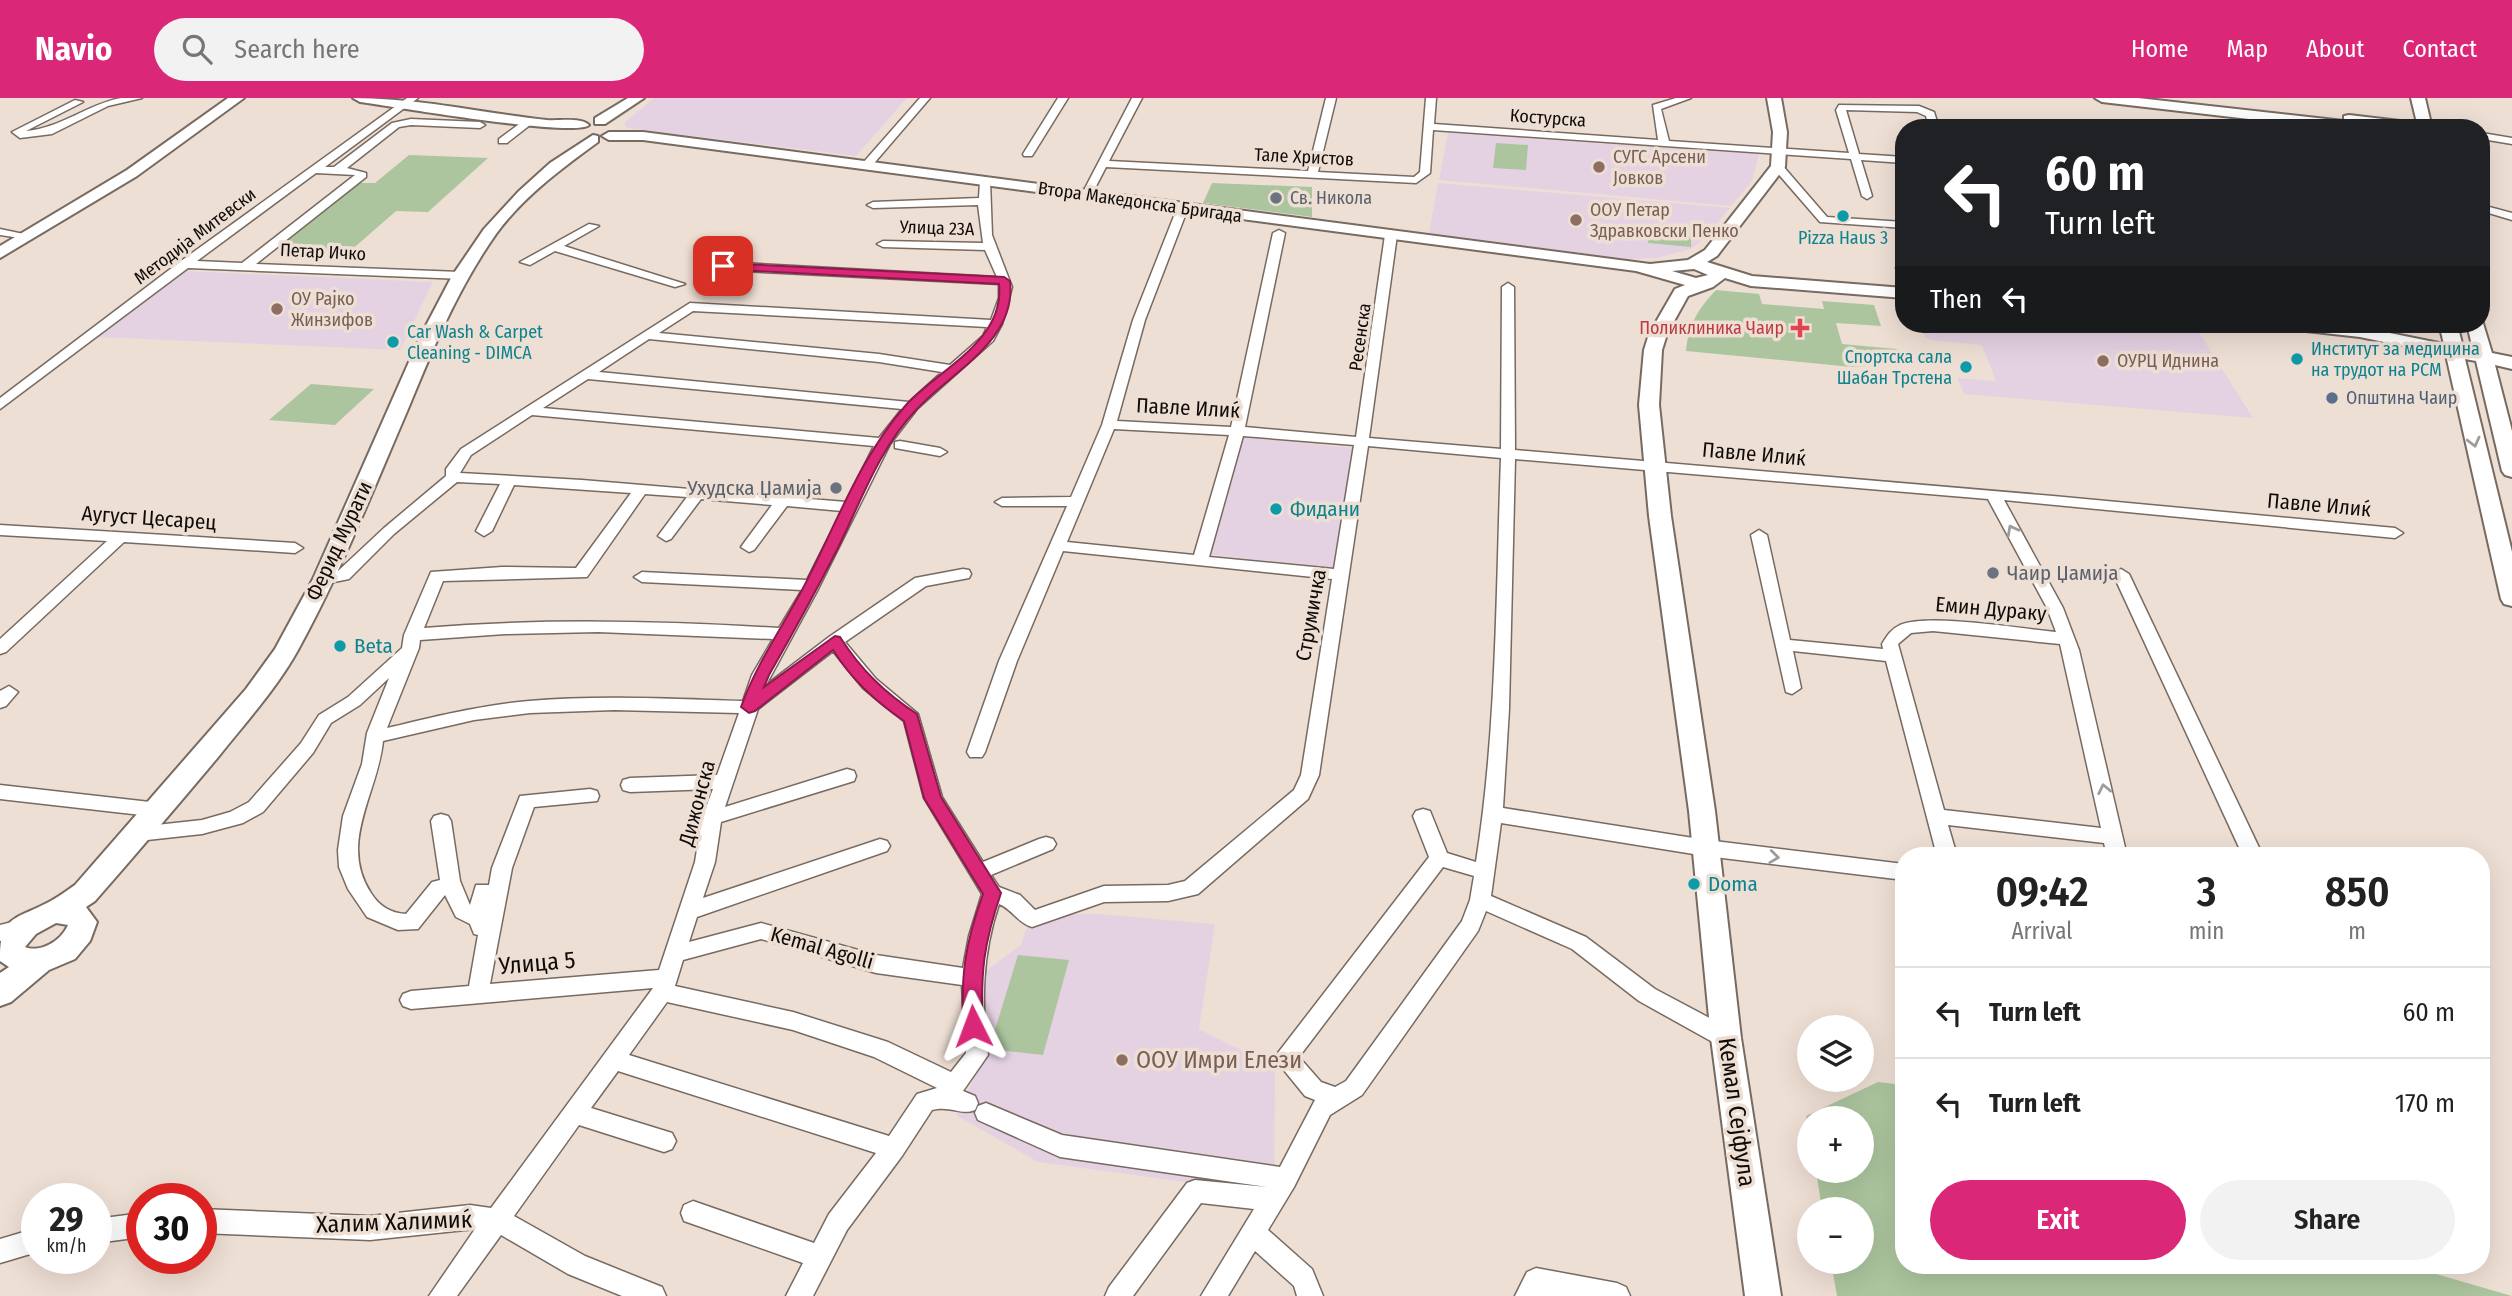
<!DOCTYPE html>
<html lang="en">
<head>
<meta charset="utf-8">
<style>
	body { margin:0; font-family:"Fira Sans Condensed",sans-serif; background:#f2f2f2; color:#222; height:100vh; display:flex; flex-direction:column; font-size:26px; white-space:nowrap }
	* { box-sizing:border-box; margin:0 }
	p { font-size:23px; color:#767676 }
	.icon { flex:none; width:38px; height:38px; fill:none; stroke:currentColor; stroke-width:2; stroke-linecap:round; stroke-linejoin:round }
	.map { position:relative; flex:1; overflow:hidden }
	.details { position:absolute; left:1895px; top:749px; width:595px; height:427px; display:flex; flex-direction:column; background:#fff; border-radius:28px; box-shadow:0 7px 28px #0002 }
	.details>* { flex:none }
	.banner { position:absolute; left:1895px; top:21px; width:595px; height:214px; border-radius:28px; box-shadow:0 7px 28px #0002; background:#202124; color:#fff; overflow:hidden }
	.tools { position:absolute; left:1797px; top:917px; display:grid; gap:14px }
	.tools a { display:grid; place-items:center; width:77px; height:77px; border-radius:50%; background:#fff; box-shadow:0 7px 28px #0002; font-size:35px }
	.speed { position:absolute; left:21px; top:1085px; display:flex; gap:14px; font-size:35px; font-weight:700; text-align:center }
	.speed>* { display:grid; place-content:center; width:91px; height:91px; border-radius:50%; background:#fff; box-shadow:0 7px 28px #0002; line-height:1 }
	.speed small { font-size:18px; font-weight:400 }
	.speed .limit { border:10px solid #d22; background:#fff; color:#111 }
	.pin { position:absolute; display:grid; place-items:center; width:60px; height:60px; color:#fff; margin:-30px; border-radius:14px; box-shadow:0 4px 10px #0006 }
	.me { position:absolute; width:77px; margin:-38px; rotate:357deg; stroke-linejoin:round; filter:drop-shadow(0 0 5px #0008) }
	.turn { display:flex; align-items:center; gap:24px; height:147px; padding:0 35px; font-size:32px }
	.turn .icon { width:91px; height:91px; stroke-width:2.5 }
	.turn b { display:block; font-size:49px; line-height:60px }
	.then { display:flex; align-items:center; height:66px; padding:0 35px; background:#0003; gap:14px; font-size:26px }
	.eta { display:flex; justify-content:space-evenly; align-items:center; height:119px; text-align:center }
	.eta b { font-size:42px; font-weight:600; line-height:49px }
	.action { display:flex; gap:14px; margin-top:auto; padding:14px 35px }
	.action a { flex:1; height:80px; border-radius:42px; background:#db2777; color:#fff; font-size:28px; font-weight:600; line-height:80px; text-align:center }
	.action a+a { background:#f2f2f2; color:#222 }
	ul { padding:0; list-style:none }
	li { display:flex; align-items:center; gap:21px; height:91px; padding:0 35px; border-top:2px solid #e0e0e0 }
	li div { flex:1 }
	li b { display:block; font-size:26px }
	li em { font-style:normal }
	header { display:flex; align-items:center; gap:42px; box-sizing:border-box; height:98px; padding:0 35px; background:#db2777; color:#fff }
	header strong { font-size:33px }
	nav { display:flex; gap:38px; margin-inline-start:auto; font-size:24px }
	.search { width:490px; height:63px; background:#f2f2f2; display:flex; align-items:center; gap:18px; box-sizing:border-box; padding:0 24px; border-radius:38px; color:#767676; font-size:26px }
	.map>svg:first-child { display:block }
	.education { fill:#e4d2e3 }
	.green { fill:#acc59e }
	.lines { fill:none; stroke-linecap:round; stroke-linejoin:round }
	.street-casing { stroke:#776a60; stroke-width:3 }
	.secondary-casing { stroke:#776a60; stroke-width:4 }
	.street { fill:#fff; fill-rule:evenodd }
	.secondary { fill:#fff; fill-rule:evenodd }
	.oneway { stroke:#9f9d9c }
	.route { fill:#db2777; stroke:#8e194d; stroke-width:2 }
	.education-dot { fill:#8d6e63; stroke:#eedfd4; stroke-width:2.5 }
	.worship-dot { fill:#6b7280; stroke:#eedfd4; stroke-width:2.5 }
	.culture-dot { fill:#0f9aa8; stroke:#eedfd4; stroke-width:2.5 }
	.health-dot { fill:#e0444e; stroke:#eedfd4; stroke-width:2.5 }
	.service-dot { fill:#5c6f8a; stroke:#eedfd4; stroke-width:2.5 }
	.labels { text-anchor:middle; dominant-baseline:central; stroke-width:7; stroke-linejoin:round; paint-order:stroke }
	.far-street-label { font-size:18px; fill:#100b08; stroke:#eedfd4 }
	.far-education-label { font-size:18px; fill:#785e54; stroke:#eedfd4; text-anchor:start }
	.far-worship-label { font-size:18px; fill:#5b616d; stroke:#eedfd4; text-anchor:start }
	.far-culture-label { font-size:18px; fill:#0d838f; stroke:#eedfd4; text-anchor:start }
	.far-health-label { font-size:18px; fill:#be3a42; stroke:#eedfd4; text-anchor:end }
	.far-service-label { font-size:18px; fill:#4e5e75; stroke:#eedfd4; text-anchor:start }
	.street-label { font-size:21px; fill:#100b08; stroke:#eedfd4 }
	.worship-label { font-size:21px; fill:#5b616d; stroke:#eedfd4; text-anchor:end }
	.culture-label { font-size:21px; fill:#0d838f; stroke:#eedfd4; text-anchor:start }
	.near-street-label { font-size:24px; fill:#100b08; stroke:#eedfd4 }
	.near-education-label { font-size:24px; fill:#785e54; stroke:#eedfd4; text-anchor:start }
</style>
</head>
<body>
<header>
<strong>Navio</strong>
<div class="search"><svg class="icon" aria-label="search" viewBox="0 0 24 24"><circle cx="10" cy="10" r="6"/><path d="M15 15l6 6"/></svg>Search here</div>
<nav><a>Home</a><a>Map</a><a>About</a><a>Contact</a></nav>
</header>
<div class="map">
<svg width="2512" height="1198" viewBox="0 0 2512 1198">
	<rect width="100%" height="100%" fill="#eedfd4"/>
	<g class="education">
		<polygon points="654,0 907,0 856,58 627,30 624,25"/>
		<polygon points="1448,35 1759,56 1752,83 1731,108 1439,82"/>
		<polygon points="1438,85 1730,110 1704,141 1691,151 1656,160 1628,161 1429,135"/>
		<polygon points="185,173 433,184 400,252 96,239"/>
		<polygon points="1920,226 2162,226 2195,228 2253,320 1964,296 1957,280 1996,283 1982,247 1931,242 1925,239"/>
		<polygon points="1235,338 1354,350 1334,470 1204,456"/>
		<polygon points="1056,816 1097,816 1215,826 1199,931 1275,969 1274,1096 1038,1064 956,1017 987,954 976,880 1021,847 1028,826"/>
	</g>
	<g class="green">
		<polygon points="1496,45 1528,47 1526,72 1493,70"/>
		<polygon points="409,57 488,60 428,114 396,113 349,154 275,151 357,85 375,85"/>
		<polygon points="1212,85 1312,89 1312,119 1203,105"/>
		<polygon points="1648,134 1691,138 1691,149 1648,145"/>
		<path d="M1716 192 1759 196 1762 206 1824 211 1822 203 1874 207 1881 228 1836 225 1842 246 1897 251 1899 258 1893 266 1852 269 1686 253C1688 227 1698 211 1716 192Z"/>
		<polygon points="311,286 374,291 335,327 269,322"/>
		<polygon points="1018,857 1069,862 1043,957 989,951"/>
		<polygon points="1878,984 1904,987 1904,1167 2405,1167 2512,1198 1837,1198 1831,1164 1862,1164 1862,1111 1822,1111 1816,1073 1862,1073 1862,1020 1810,1020 1809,1036 1806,1018"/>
	</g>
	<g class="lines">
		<g class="street-casing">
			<g id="street">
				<path d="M121 0H142L108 8 52 36 20 40 12 34 75 2 83 4 26 33C61 30 88 6 121 0Z"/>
				<path d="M407 0H418L325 69H334L392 25 411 21 480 24 485 27 480 30 411 27 399 29 347 70 366 75V79L256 166 460 174 464 175V181L188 170 0 311V300L181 163ZM316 75 355 77 242 165 197 163Z"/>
				<polygon points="920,0 930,0 870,70 862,70 862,66"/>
				<polygon points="1058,0 1068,0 1032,58 1024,58 1023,56"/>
				<polygon points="1132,0 1142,0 1109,63 1308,73 1326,0 1336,0 1318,74 1414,79 1420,74 1426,0 1436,0 1434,26 1658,42 1653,7 1676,0 1691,0 1661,11 1669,43 1849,55 1836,12 1839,7 1919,8 1934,14 1939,30 1929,30 1926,18 1917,14 1846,12 1859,56 1904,59 1904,65 1861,62 1872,98 1867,101 1862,98 1851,61 1433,32 1430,75 1416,85 1106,69 1090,100 1082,100 1081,98"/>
				<polygon points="526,21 535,23 507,45 499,45 499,41"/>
				<polygon points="2180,26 2186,30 2175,30"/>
				<polygon points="2482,35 2512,40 2512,46 2482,41"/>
				<polygon points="1774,67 1782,67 1827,119 1904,124 1904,130 1820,124 1774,71"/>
				<path d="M985 80 990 83 992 137 1012 189 1002 226 993 243 917 311 890 346 817 493 766 587 829 539 915 480 963 471 969 472 971 476 969 480 926 488 845 544 876 581 918 616 942 699 983 764 1039 741 1046 739 1053 741 1056 746 1053 751 991 777 999 789 1020 797 1035 812 1104 788 1168 787 1185 783 1294 692 1301 677 1332 481 1063 453 1017 563 985 654 982 659H970L967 654 999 563 1067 408H1002L995 404 1002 400 1071 399 1102 327 1133 222 1178 108 1188 110 1145 222 1117 323 1231 329 1273 135 1279 132 1285 135 1245 329 1356 339 1385 137 1391 134 1397 137 1369 340 1501 351 1502 189 1508 185 1514 189 1515 352 2053 398 2395 430 2403 435 2395 440 2004 402 2063 510 2079 552 2127 758H2107L2104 745 1948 727 1957 758H1937L1886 563 1793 553 1801 590 1792 596 1786 594 1751 437 1759 432 1767 437 1790 542 1883 551 1882 546C1887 538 1891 531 1900 527 1931 515 2020 531 2056 534L2047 510 1988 401 1515 361 1509 611 1503 710 1706 742 1904 766V782L1706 758 1501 725 1491 798 1586 839 1655 891 1734 933 1737 940 1734 947 1726 950 1718 947 1639 903 1572 851 1486 813 1478 833 1362 997 1330 1017 1294 1089 1268 1132 1312 1171 1323 1198H1297L1294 1188 1255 1153 1228 1198H1201L1254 1111 1201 1105 1133 1198H1105L1109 1189 1187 1085 1195 1082 1267 1089 1060 1059 978 1022 975 1015 978 1008 986 1005 1062 1037 1280 1069 1315 1002 1305 998 1274 960 1429 759 1413 718 1416 713 1423 711 1430 713 1447 755 1476 764C1497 631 1496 494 1501 360L1368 348 1319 677 1308 701 1198 796 1168 803 1104 804 1032 829C1018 825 1012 811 999 806 982 857 981 904 988 957L963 993 975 998 978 1005 975 1012C961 1018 951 1007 932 1012L902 1058 847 1132 813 1198H786L803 1165 684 1123 681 1115 684 1107 693 1103 814 1145 829 1116 876 1055 618 973 591 1010 672 1035 676 1043 672 1051 664 1054 579 1027 514 1118 585 1158 662 1189 666 1198H622L568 1176 501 1137 457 1198H429L475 1131 370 1142 201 1135V1111L370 1118 470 1107 491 1110 653 890 411 911 403 908 400 902 403 896 411 893 469 888 478 837 474 836 470 826 456 819 445 797 418 831 398 832 367 819 348 791 339 769 338 752 343 718 362 666 367 635 389 580 360 607 331 625 313 655 263 714 243 725 202 736 138 743 131 741 128 736 131 731 138 729 202 722 230 714 249 704 301 645 319 617 348 599 402 550 404 537 431 474 502 469 576 470 631 395 514 387 492 433 484 438 476 433 500 386 457 384 394 436 349 481 324 486 316 481 318 477 338 473 384 430 446 378V371L461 351 690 205 991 222 999 200V186L723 172 717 168 723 164 997 179 985 152 883 149 877 146 883 143 983 145 978 107 873 110 867 107 873 104 979 100 980 83ZM693 213 987 229 983 238 950 267 879 256 659 235ZM649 241 879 264 942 274 909 304 599 274ZM588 281 902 311 879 340 543 310ZM532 317 874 348 846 404 582 382 460 375 471 357ZM1114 331 1229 337 1194 457 1067 444ZM1243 338 1354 347 1334 471 1209 459ZM645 396 687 399 658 438 666 443 671 441 701 401 772 407 741 449 749 454 754 452 787 408 842 413 807 482 642 474 634 479 642 484 802 492 779 530C661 523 542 520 424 530L443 483 587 479ZM1933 533 2060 546 2101 730 1944 712 1898 546 1911 535ZM598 534 773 541 752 577 743 603C672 601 600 597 529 603 481 607 434 619 387 630L419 550 420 542 505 536ZM833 553 863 590 904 623 924 700 982 796 969 838 963 870 876 857 761 825 689 844 697 819 887 753 890 748 887 743 880 741 703 800 715 764 721 724 854 683 856 678 854 673 847 671 725 709 758 611ZM614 612 739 615 717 677 630 680 623 682 621 687 623 692 630 694 713 691 702 720 695 764 659 872 490 886 512 770 534 709 597 703 599 698 597 693 590 691 520 698 492 770 489 787H476L470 807 460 783 451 723 448 718 441 716 434 718 431 723 440 782 432 784 406 816C390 815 379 808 371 795 338 745 378 695 383 643L474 622 530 615ZM1443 769 1474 778 1470 802 1462 823 1346 983 1335 989 1321 984 1299 959ZM761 841 876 875 962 887 966 955 951 974 888 944 793 914 675 888 683 862ZM667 904 793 932 874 959 937 990 917 996 889 1038 629 957Z"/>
				<polygon points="2482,107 2512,115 2512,122 2482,113"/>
				<polygon points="589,126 599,128 564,148 685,186 675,189 555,153 530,167 520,164"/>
				<polygon points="0,131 33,138 27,141 0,137"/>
				<polygon points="1904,164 1904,180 1900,179 1896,170"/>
				<polygon points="900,343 940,350 947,354 940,358 895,350 895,344"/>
				<polygon points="0,427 295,445 303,450 295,455 124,444 6,554 0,556 0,541 107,443 0,437"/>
				<polygon points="2121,471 2129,476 2263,758 2243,758 2113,476"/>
				<polygon points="9,588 18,594 6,608 0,610 0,593"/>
				<polygon points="0,687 159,705 166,707 168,712 166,717 159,719 0,701"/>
				<polygon points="24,821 31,823 34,829 31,835 0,843 0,827"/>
				<polygon points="142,1115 142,1139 96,1145 96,1121"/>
				<polygon points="37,1130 37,1154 0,1165 0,1141"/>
				<polygon points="1536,1170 1617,1185 1626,1189 1630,1198 1515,1198 1527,1174"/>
			</g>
		</g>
		<g class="secondary-casing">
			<g id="secondary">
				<polygon points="228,0 244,0 137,78 0,160 0,148 127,72"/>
				<path d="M353 0C419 0 482 15 547 22 560 23 580 19 589 27 575 40 391 8 360 4Z"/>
				<polygon points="628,0 644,0 605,26 595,26 595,20"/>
				<path d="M1767 0H1781L1787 34 1785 69 1717 158 1707 164 1752 178 1904 190V200L1751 188 1725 180 1713 189 1688 198 1667 236 1662 252 1659 307 1671 418 1715 713 1741 940 1781 1198H1745L1711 940 1689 713 1649 418 1639 307 1644 252 1649 236 1675 191 1685 187 1636 173 643 42H609L602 38 609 34H643L1650 166 1688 162 1705 152 1771 68 1773 34ZM1694 171 1708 177 1696 180 1672 173Z"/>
				<polygon points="2095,0 2138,0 2344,23 2344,18 2349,17 2417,25 2411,0 2425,0 2432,30 2327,30 2102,4"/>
				<path d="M593 37 598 38V44C561 71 523 99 496 136 458 190 433 250 408 311 373 392 341 474 298 552 277 590 246 624 219 658 178 707 137 755 95 803L86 809 97 824 90 843 75 861 49 872 11 904 0 908V875L9 869 0 863C0 818 12 823 47 805 57 800 66 793 75 787L246 591 275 551 313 481 420 239 452 178 484 131 518 94 550 65ZM56 825 68 827C61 843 41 855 25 849L36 836Z"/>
				<polygon points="2482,222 2492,255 2512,259 2512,271 2495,267 2512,333 2512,379 2505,377 2502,373 2476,263 2465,261 2512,454 2512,508 2504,506 2501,501 2446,257 2360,239 2288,231 2279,226 2360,229 2444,246 2439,226 2457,226 2463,249 2473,252 2467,226 2482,226"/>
			</g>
		</g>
		<use href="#street" class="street"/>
		<use href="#secondary" class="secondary"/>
	</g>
	<defs><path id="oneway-chevron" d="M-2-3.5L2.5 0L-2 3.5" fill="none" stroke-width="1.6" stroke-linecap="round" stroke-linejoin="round" transform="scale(1.75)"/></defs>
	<g class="oneway">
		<use href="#oneway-chevron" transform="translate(2474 344) rotate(76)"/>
		<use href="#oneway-chevron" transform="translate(2012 432) rotate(-118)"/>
		<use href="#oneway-chevron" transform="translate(2104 691) rotate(-102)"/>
		<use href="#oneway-chevron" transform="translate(1774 759) rotate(7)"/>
	</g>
	<path class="route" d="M723 165 1004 179 1010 183C1017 243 952 273 917 311 880 349 861 403 838 450 816 493 793 535 769 577L764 589 835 538 840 539C861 572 885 595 917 616L941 699 1001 795C984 845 980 874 983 928L980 934 973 936 966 934 963 928C961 875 965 846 983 796L924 700 904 623C875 603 852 582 833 552L755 613 749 615 741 609C756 567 781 531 802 492 835 430 859 360 906 307 939 271 1005 243 999 186L719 171V166Z"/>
	<g class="education-dot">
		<circle cx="1599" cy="69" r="7"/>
		<circle cx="1576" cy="122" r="7"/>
		<circle cx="277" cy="211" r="7"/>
		<circle cx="2103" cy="263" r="7"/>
		<circle cx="1122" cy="962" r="7"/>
	</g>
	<g class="worship-dot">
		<circle cx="1276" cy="100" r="7"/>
		<circle cx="836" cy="390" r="7"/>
		<circle cx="1993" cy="475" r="7"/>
	</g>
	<g class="culture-dot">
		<circle cx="1843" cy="118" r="7"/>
		<circle cx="393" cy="244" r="7"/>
		<circle cx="2297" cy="261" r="7"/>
		<circle cx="1966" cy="269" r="7"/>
		<circle cx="1276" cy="411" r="7"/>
		<circle cx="340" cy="548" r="7"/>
		<circle cx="1694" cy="786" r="7"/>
	</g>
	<path class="health-dot" d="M1796.5 219.5h7v7h7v7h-7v7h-7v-7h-7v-7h7z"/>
	<circle class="service-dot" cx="2332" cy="300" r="7"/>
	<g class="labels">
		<g class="far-street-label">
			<text transform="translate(1548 20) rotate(4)">Костурска</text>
			<text transform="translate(1304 59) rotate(3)">Тале Христов</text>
			<text transform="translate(1140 104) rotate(8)">Втора Македонска Бригада</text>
			<text transform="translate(937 130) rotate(2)">Улица 23А</text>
			<text transform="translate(195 138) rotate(-37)">Методија Митевски</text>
			<text transform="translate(323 154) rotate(3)">Петар Ичко</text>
			<text transform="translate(1360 239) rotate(-82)">Ресенска</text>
		</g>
		<g class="far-education-label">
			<text x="1613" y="59">СУГС Арсени<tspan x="1613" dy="21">Јовков</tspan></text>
			<text x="1590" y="112">ООУ Петар<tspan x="1590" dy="21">Здравковски Пенко</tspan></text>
			<text x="291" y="201">ОУ Рајко<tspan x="291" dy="21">Жинзифов</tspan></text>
			<text x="2117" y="263">ОУРЦ Иднина</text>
		</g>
		<g class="far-worship-label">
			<text x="1290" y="100">Св. Никола</text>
		</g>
		<g class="far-culture-label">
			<text x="1843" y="140" text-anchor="middle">Pizza Haus 3</text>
			<text x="407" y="234">Car Wash &amp; Carpet<tspan x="407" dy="21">Cleaning - DIMCA</tspan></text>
			<text x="2311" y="251">Институт за медицина<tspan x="2311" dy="21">на трудот на РСМ</tspan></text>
			<text x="1952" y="259" text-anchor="end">Спортска сала<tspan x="1952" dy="21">Шабан Трстена</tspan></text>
		</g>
		<g class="far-health-label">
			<text x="1784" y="230">Поликлиника Чаир</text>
		</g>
		<g class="far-service-label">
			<text x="2346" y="300">Општина Чаир</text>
		</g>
		<g class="street-label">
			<text transform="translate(1188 310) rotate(3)">Павле Илиќ</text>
			<text transform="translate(1754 356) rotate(5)">Павле Илиќ</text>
			<text transform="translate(2319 407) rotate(5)">Павле Илиќ</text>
			<text transform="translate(149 420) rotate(4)">Аугуст Цесарец</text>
			<text transform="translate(339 443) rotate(-65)">Ферид Мурати</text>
			<text transform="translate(1991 511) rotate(5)">Емин Дураку</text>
			<text transform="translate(1311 517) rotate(-80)">Струмичка</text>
			<text transform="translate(697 705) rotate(-75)">Дижонска</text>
			<text transform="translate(822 850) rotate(16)">Kemal Agolli</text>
		</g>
		<g class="worship-label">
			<text x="822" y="390">Ухудска Џамија</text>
			<text x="2007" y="475" text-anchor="start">Чаир Џамија</text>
		</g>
		<g class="culture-label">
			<text x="1290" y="411">Фидани</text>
			<text x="354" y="548">Beta</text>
			<text x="1708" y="786">Doma</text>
		</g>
		<g class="near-street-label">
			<text transform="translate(537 865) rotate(-5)">Улица 5</text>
			<text transform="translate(1737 1014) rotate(82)">Кемал Сејфула</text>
			<text transform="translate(394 1124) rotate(-2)">Халим Халимиќ</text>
		</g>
		<g class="near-education-label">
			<text x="1136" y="962">ООУ Имри Елези</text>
		</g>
	</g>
</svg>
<div class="tools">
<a><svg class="icon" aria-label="layers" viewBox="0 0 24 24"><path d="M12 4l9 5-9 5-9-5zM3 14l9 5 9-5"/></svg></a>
<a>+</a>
<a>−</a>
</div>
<div class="speed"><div>29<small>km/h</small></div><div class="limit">30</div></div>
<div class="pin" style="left:723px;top:168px;background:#d93025"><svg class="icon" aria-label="arrive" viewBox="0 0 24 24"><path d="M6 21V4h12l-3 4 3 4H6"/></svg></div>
<svg class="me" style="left:973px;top:928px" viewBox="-20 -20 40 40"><path d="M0-17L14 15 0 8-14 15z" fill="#db2777" stroke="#fff" stroke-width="4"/></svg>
<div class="banner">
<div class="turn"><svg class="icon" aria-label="left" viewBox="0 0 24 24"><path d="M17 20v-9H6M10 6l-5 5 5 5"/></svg><div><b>60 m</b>Turn left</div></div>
<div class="then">Then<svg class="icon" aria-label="left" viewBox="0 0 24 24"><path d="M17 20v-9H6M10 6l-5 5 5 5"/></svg></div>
</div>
<section class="details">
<div class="eta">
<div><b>09:42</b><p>Arrival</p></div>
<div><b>3</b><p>min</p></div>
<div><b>850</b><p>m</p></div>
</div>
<ul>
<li><svg class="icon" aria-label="left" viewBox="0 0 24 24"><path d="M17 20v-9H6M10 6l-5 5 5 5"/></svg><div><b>Turn left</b></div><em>60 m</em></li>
<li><svg class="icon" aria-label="left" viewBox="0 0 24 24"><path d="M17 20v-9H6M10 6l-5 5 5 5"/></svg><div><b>Turn left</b></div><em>170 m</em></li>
</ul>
<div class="action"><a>Exit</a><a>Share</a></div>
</section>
</div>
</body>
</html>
